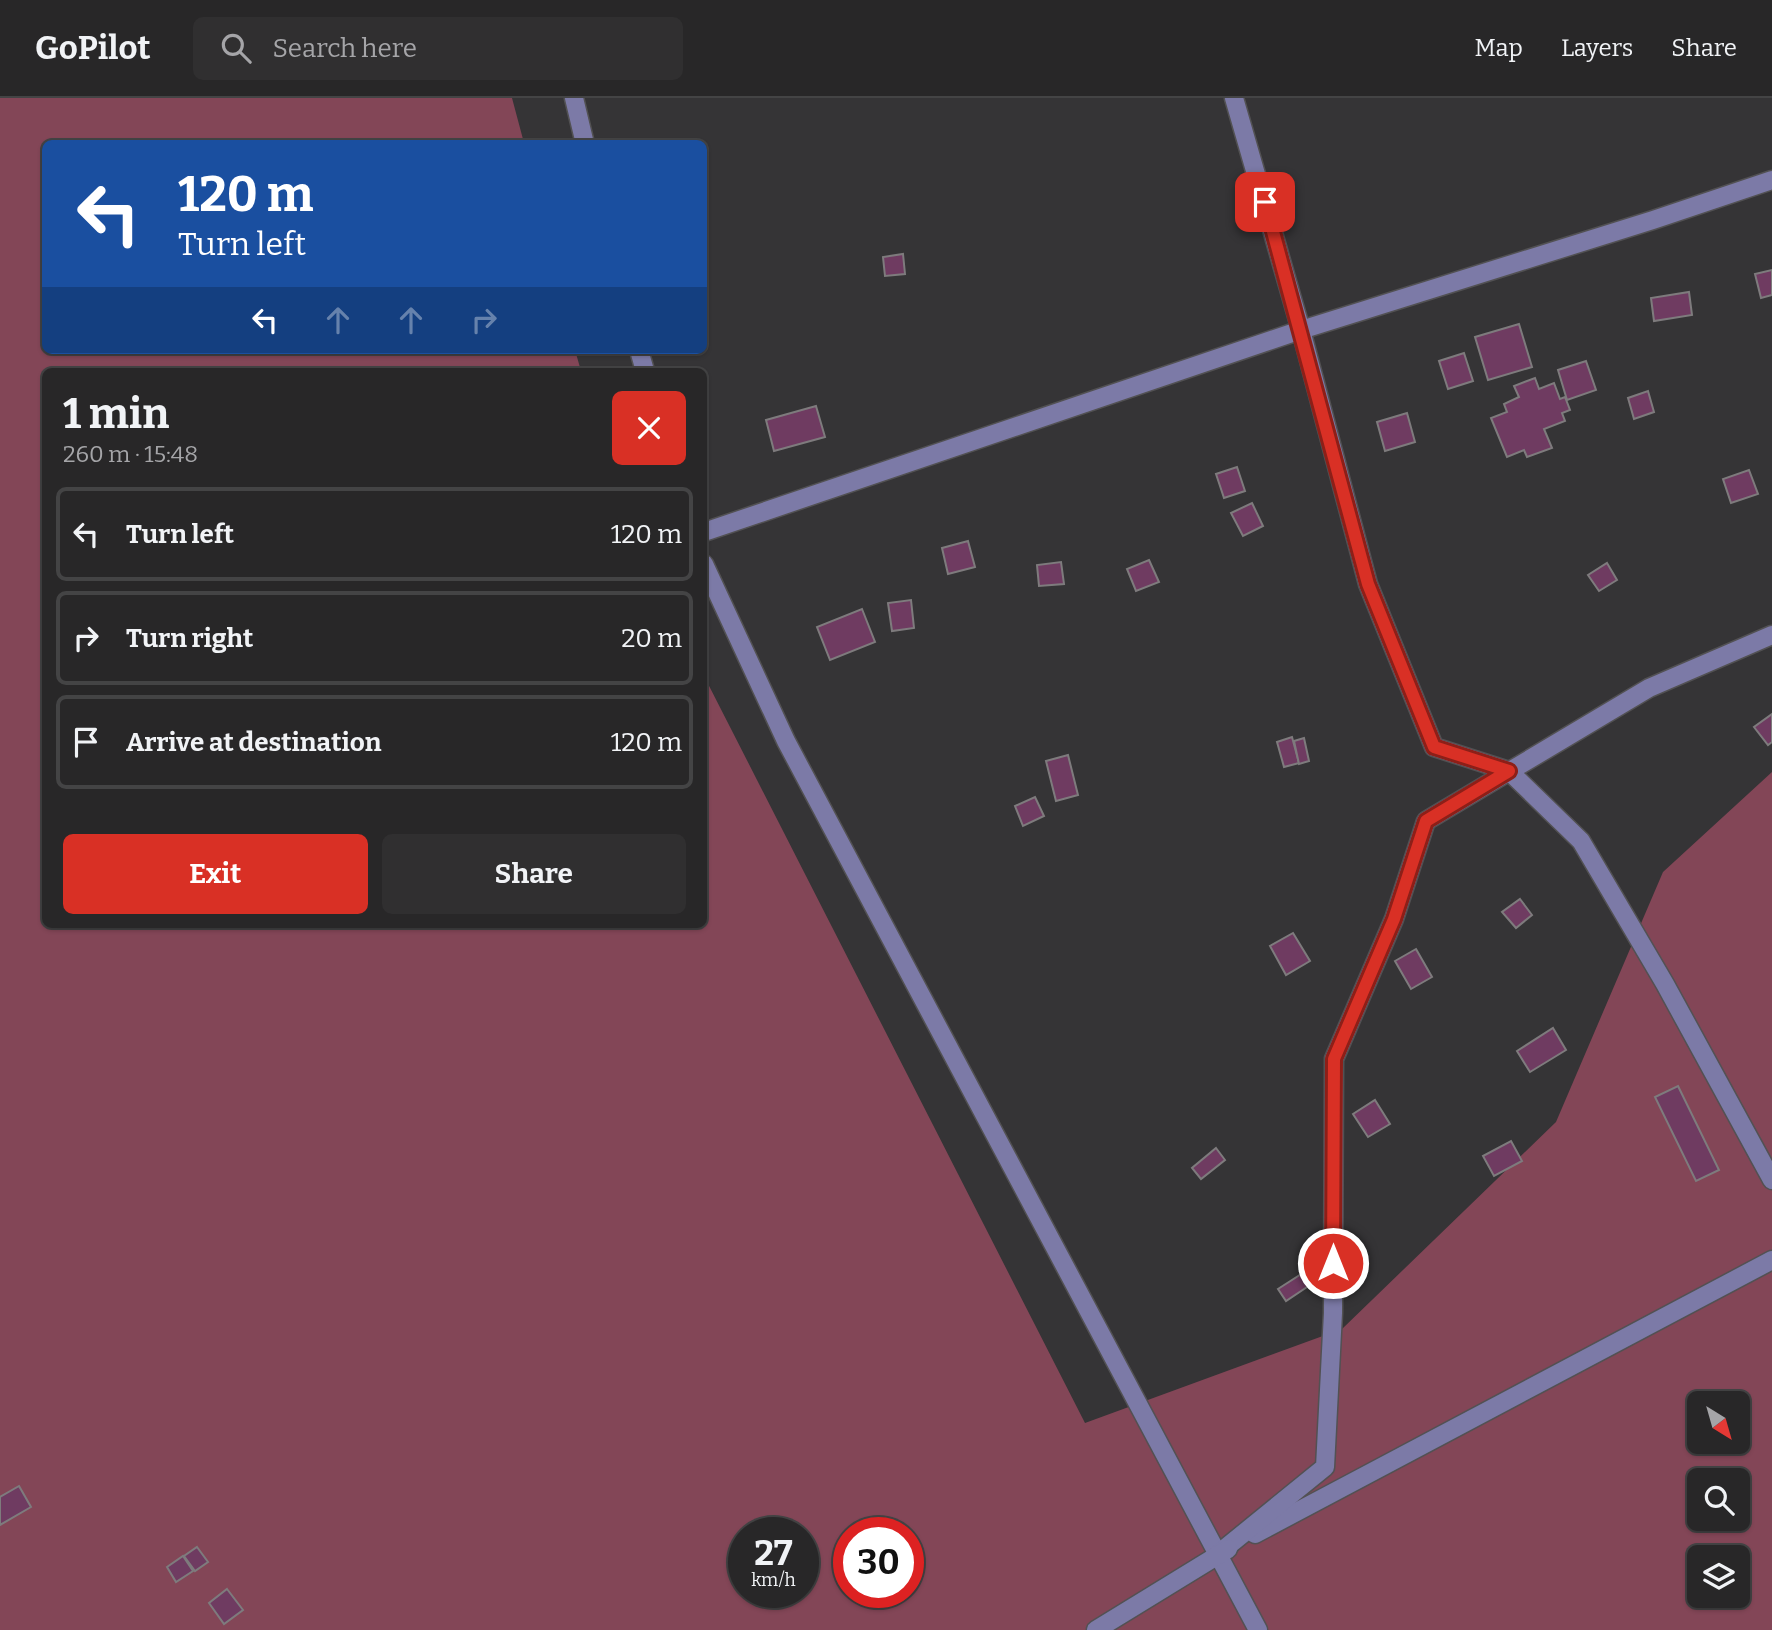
<!DOCTYPE html>
<html lang="en">
<head>
<meta charset="utf-8">
<style>
	body { margin:0; font-family:Bitter,serif; background:#302f30; color:#f1f3f6; height:100vh; display:flex; flex-direction:column; font-size:26px; white-space:nowrap }
	* { box-sizing:border-box; margin:0 }
	p { font-size:23px; color:#a5a5a8 }
	.icon { flex:none; width:38px; height:38px; fill:none; stroke:currentColor; stroke-width:2; stroke-linecap:round; stroke-linejoin:round }
	.map { position:relative; flex:1; overflow:hidden }
	.details { position:absolute; left:42px; top:270px; width:665px; height:560px; display:flex; flex-direction:column; background:#282728; border-radius:10px; box-shadow:0 2px 5px #0004,0 0 0 2px #444445 }
	.details>* { flex:none }
	.banner { position:absolute; left:42px; top:42px; width:665px; height:214px; border-radius:10px; box-shadow:0 2px 5px #0004,0 0 0 2px #444445; background:#1a4fa0; color:#fff; overflow:hidden }
	.needle { width:46px; rotate:143deg }
	.buttons { position:absolute; left:1687px; top:1293px; display:grid; gap:14px }
	.buttons a { display:grid; place-items:center; width:63px; height:63px; border-radius:10px; background:#282728; box-shadow:0 2px 5px #0004,0 0 0 2px #444445; font-size:35px }
	.speed { position:absolute; left:728px; top:1419px; display:flex; gap:14px; font-size:35px; font-weight:700; text-align:center }
	.speed>* { display:grid; place-content:center; width:91px; height:91px; border-radius:50%; background:#282728; box-shadow:0 2px 5px #0004,0 0 0 2px #444445; line-height:1 }
	.speed small { font-size:18px; font-weight:400 }
	.speed .limit { border:10px solid #d22; background:#fff; color:#111 }
	.pin { position:absolute; display:grid; place-items:center; width:60px; height:60px; color:#fff; margin:-30px; border-radius:14px; box-shadow:0 4px 10px #0006 }
	.me { position:absolute; width:77px; margin:-38px; rotate:0deg; stroke-linejoin:round; filter:drop-shadow(0 0 5px #0008) }
	.turn { display:flex; align-items:center; gap:24px; height:147px; padding:0 21px; font-size:32px }
	.turn .icon { width:91px; height:91px; stroke-width:2.5 }
	.turn b { display:block; font-size:49px; line-height:60px }
	.lanes { display:flex; align-items:center; height:66px; padding:0 21px; background:#0003; justify-content:center; gap:35px; direction:ltr }
	.lanes .off { opacity:.35 }
	.round { display:grid; place-items:center; flex:none; width:74px; height:74px; border-radius:10px; background:#302f30 }
	.head { display:flex; align-items:center; justify-content:space-between; height:119px; padding:0 21px }
	h1 { font-size:42px; font-weight:700; line-height:52px }
	.action { display:flex; gap:14px; margin-top:auto; padding:14px 21px }
	.action a { flex:1; height:80px; border-radius:10px; background:#d93025; color:#fff; font-size:28px; font-weight:700; line-height:80px; text-align:center }
	.action a+a { background:#302f30; color:#f1f3f6 }
	ul { padding:0; list-style:none }
	li { display:flex; align-items:center; gap:21px; height:94px; margin:0 14px 10px; padding:0 7px; border:4px solid #444445; border-radius:10px }
	li div { flex:1 }
	li b { display:block; font-size:26px }
	li em { font-style:normal }
	header { display:flex; align-items:center; gap:42px; box-sizing:border-box; height:98px; padding:0 35px; background:#282728; border-bottom:2px solid #444445 }
	header strong { font-size:33px }
	nav { display:flex; gap:38px; margin-inline-start:auto; font-size:24px }
	.search { width:490px; height:63px; background:#302f30; display:flex; align-items:center; gap:18px; box-sizing:border-box; padding:0 24px; border-radius:10px; color:#a5a5a8; font-size:26px }
	.map>svg:first-child { display:block }
	.green { fill:#834657; fill-rule:evenodd }
	.building { fill:#6f3b61; stroke:#7e7b7d; stroke-width:2 }
	.lines { fill:none; stroke-linecap:round; stroke-linejoin:round }
	.minor-casing { stroke:#525153; stroke-width:21 }
	.minor { stroke:#7c7aa7; stroke-width:18 }
	.route-casing { stroke:#8d1f18; stroke-width:18 }
	.route { stroke:#d93025; stroke-width:12 }
</style>
</head>
<body>
<header>
<strong>GoPilot</strong>
<div class="search"><svg class="icon" aria-label="search" viewBox="0 0 24 24"><circle cx="10" cy="10" r="6"/><path d="M15 15l6 6"/></svg>Search here</div>
<nav><a>Map</a><a>Layers</a><a>Share</a></nav>
</header>
<div class="map">
<svg width="1772" height="1532" viewBox="0 0 1772 1532">
	<rect width="100%" height="100%" fill="#353436"/>
	<path class="green" d="M0 0H512L524 45 46 46V252H575L581 273H46V826H704V578L1085 1325 1342 1231 1556 1024 1663 774 1772 674V1532H0ZM1699 1306H1738V1344H1699ZM1699 1382H1738V1421H1699ZM744 1435H803V1494H744ZM849 1435H908V1494H849ZM1699 1460H1738V1498H1699Z"/>
	<g class="building">
		<polygon points="903,156 905,176 885,178 883,159"/>
		<polygon points="1772,172 1772,197 1761,200 1755,176"/>
		<polygon points="1689,194 1692,217 1654,223 1651,200"/>
		<polygon points="1519,226 1532,269 1488,282 1475,239"/>
		<polygon points="1464,255 1473,283 1448,291 1439,263"/>
		<polygon points="1586,263 1596,292 1567,302 1558,272"/>
		<polygon points="1535,280 1539,291 1554,285 1560,301 1565,299 1570,312 1562,315 1565,323 1544,331 1552,350 1527,359 1524,352 1507,359 1491,320 1507,314 1504,306 1519,299 1514,288"/>
		<polygon points="1648,293 1654,314 1634,321 1628,300"/>
		<polygon points="816,308 825,339 774,353 766,322"/>
		<polygon points="1407,315 1415,344 1385,353 1377,324"/>
		<polygon points="1237,369 1245,393 1224,400 1216,376"/>
		<polygon points="1749,372 1758,396 1731,405 1723,381"/>
		<polygon points="1252,405 1263,428 1243,438 1231,415"/>
		<polygon points="968,443 975,469 948,476 942,450"/>
		<polygon points="1149,462 1159,484 1136,493 1127,471"/>
		<polygon points="1061,464 1064,486 1039,488 1037,467"/>
		<polygon points="1607,465 1617,482 1599,493 1588,477"/>
		<polygon points="911,502 914,530 892,533 888,505"/>
		<polygon points="862,511 875,544 830,562 817,529"/>
		<polygon points="1772,616 1772,644 1768,647 1754,629"/>
		<polygon points="1292,639 1299,665 1284,669 1277,644"/>
		<polygon points="1304,640 1309,663 1299,666 1294,643"/>
		<polygon points="1068,657 1078,697 1056,703 1046,663"/>
		<polygon points="1035,699 1044,718 1023,728 1015,708"/>
		<polygon points="1520,801 1532,817 1516,830 1502,814"/>
		<polygon points="1293,835 1310,863 1286,877 1270,848"/>
		<polygon points="1416,851 1432,879 1411,891 1395,863"/>
		<polygon points="1553,930 1566,952 1530,974 1517,953"/>
		<polygon points="1678,988 1719,1072 1696,1083 1655,999"/>
		<polygon points="1375,1002 1390,1026 1368,1039 1353,1016"/>
		<polygon points="1511,1043 1522,1063 1494,1078 1483,1058"/>
		<polygon points="1216,1050 1225,1062 1201,1081 1192,1070"/>
		<polygon points="1306,1173 1313,1185 1286,1203 1278,1191"/>
		<polygon points="19,1388 31,1409 0,1427 0,1399"/>
		<polygon points="197,1449 208,1464 195,1473 184,1458"/>
		<polygon points="183,1458 193,1473 176,1484 167,1469"/>
		<polygon points="227,1491 243,1512 224,1526 209,1505"/>
	</g>
	<g class="lines">
		<g class="minor-casing">
			<g id="minor">
				<polyline points="574,0 585,46"/>
				<polyline points="1234,0 1301,232 1368,486 1434,649 1509,673 1581,743 1665,886 1772,1082"/>
				<polyline points="639,252 645,273"/>
				<polyline points="704,434 1301,232 1653,122 1772,82"/>
				<polyline points="704,466 786,643 1258,1532"/>
				<polyline points="1255,1436 1772,1162"/>
				<polyline points="1218,1456 1325,1369 1333,1215 1334,961 1394,821 1426,723 1649,590 1772,537"/>
				<polyline points="1096,1532 1228,1451"/>
			</g>
		</g>
		<use href="#minor" class="minor"/>
	</g>
	<g class="lines">
		<g class="route-casing">
			<polyline id="route" points="1265,104 1368,486 1434,649 1509,673 1426,723 1394,821 1334,961 1333,1165"/>
		</g>
		<use href="#route" class="route"/>
	</g>
</svg>
<div class="buttons">
<a><svg class="needle" viewBox="-14 -14 28 28"><path d="M0-13l5 13h-10z" fill="#e53935"/><path d="M0 13l5-13h-10z" fill="#a5a5a8"/></svg></a>
<a><svg class="icon" aria-label="search" viewBox="0 0 24 24"><circle cx="10" cy="10" r="6"/><path d="M15 15l6 6"/></svg></a>
<a><svg class="icon" aria-label="layers" viewBox="0 0 24 24"><path d="M12 4l9 5-9 5-9-5zM3 14l9 5 9-5"/></svg></a>
</div>
<div class="speed"><div>27<small>km/h</small></div><div class="limit">30</div></div>
<div class="pin" style="left:1265px;top:104px;background:#d93025"><svg class="icon" aria-label="arrive" viewBox="0 0 24 24"><path d="M6 21V4h12l-3 4 3 4H6"/></svg></div>
<svg class="me" style="left:1333px;top:1165px" viewBox="-20 -20 40 40"><circle r="17" fill="#d93025" stroke="#fff" stroke-width="3"/><path d="M0-11L8 9 0 5-8 9z" fill="#fff"/></svg>
<div class="banner">
<div class="turn"><svg class="icon" aria-label="left" viewBox="0 0 24 24"><path d="M17 20v-9H6M10 6l-5 5 5 5"/></svg><div><b>120 m</b>Turn left</div></div>
<div class="lanes"><svg class="icon" aria-label="left" viewBox="0 0 24 24"><path d="M17 20v-9H6M10 6l-5 5 5 5"/></svg><svg class="icon off" aria-label="ahead" viewBox="0 0 24 24"><path d="M12 20V5M6 11l6-6 6 6"/></svg><svg class="icon off" aria-label="ahead" viewBox="0 0 24 24"><path d="M12 20V5M6 11l6-6 6 6"/></svg><svg class="icon off" aria-label="right" viewBox="0 0 24 24"><path d="M7 20v-9h11M14 6l5 5-5 5"/></svg></div>
</div>
<section class="details">
<div class="head"><div><h1>1 min</h1><p>260 m · 15:48</p></div><a class="round" style="background:#d93025;color:#fff"><svg class="icon" aria-label="close" viewBox="0 0 24 24"><path d="M6 6l12 12M18 6L6 18"/></svg></a></div>
<ul>
<li><svg class="icon" aria-label="left" viewBox="0 0 24 24"><path d="M17 20v-9H6M10 6l-5 5 5 5"/></svg><div><b>Turn left</b></div><em>120 m</em></li>
<li><svg class="icon" aria-label="right" viewBox="0 0 24 24"><path d="M7 20v-9h11M14 6l5 5-5 5"/></svg><div><b>Turn right</b></div><em>20 m</em></li>
<li><svg class="icon" aria-label="arrive" viewBox="0 0 24 24"><path d="M6 21V4h12l-3 4 3 4H6"/></svg><div><b>Arrive at destination</b></div><em>120 m</em></li>
</ul>
<div class="action"><a>Exit</a><a>Share</a></div>
</section>
</div>
</body>
</html>
